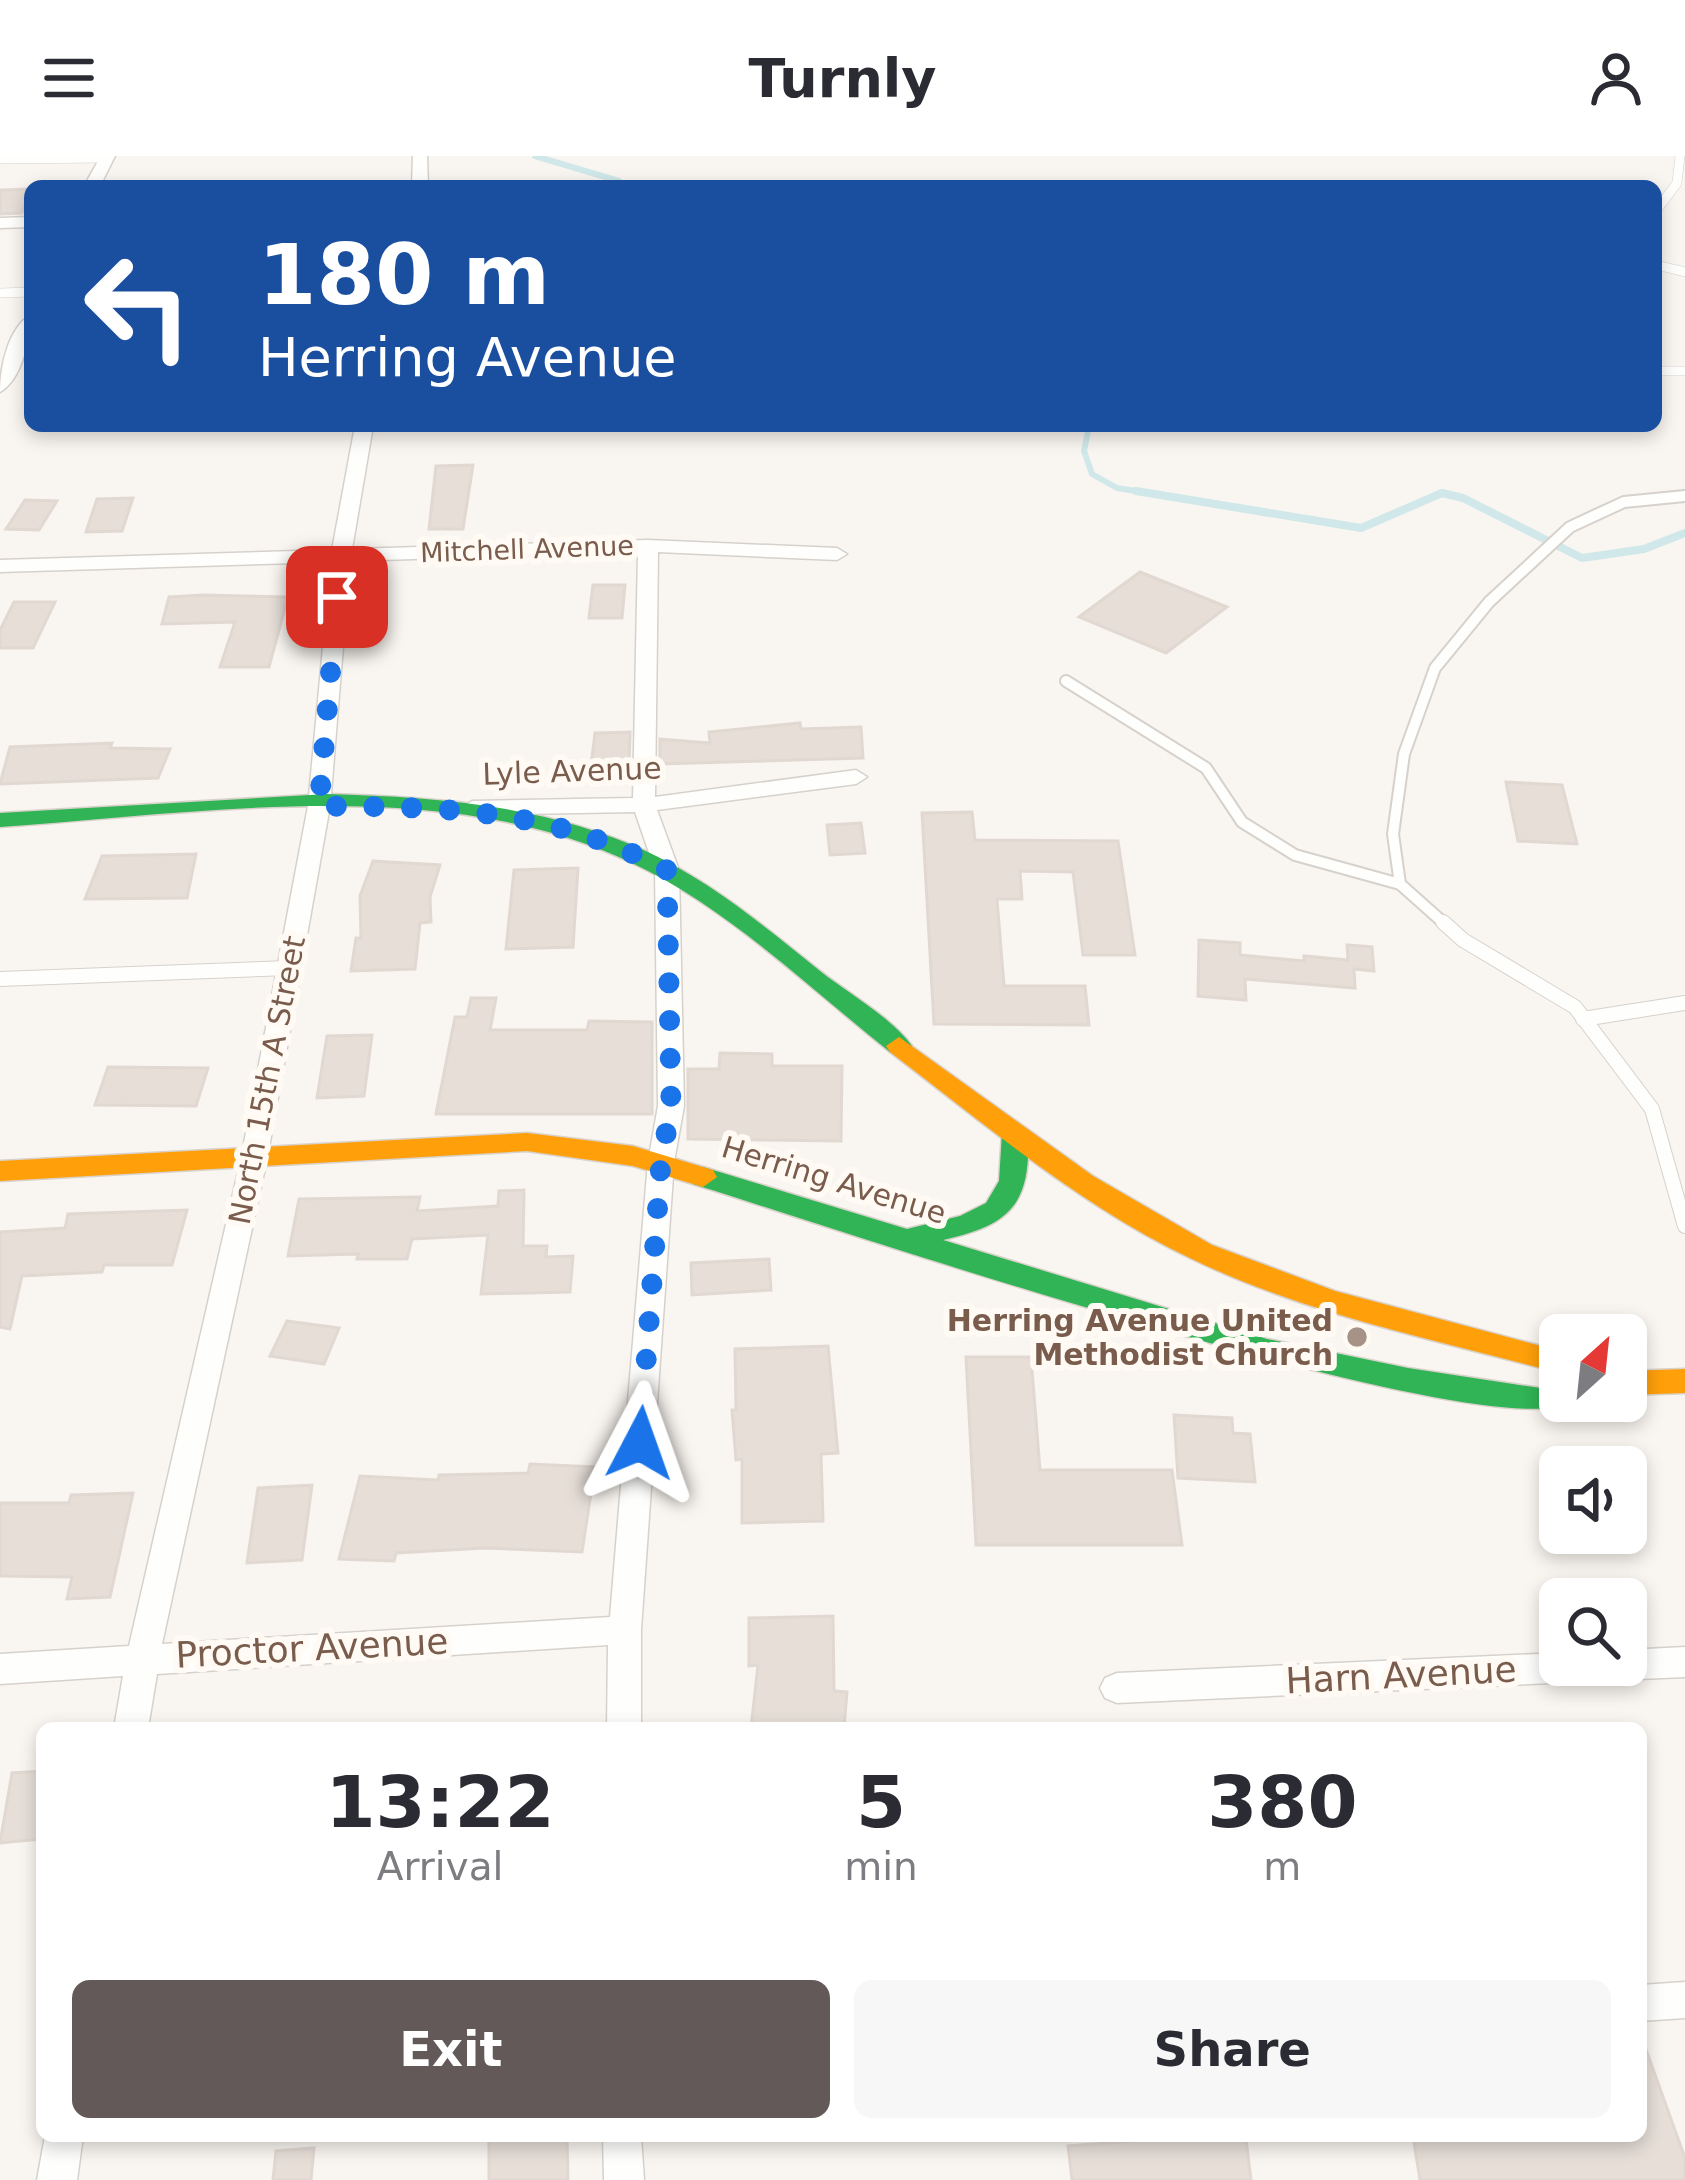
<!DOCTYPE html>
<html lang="en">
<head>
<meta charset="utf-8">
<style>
	body { margin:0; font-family:"DejaVu Sans",sans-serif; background:#f7f7f7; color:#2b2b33; height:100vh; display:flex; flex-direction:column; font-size:45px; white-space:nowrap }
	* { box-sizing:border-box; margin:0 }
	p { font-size:39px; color:#7c7c81 }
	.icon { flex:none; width:66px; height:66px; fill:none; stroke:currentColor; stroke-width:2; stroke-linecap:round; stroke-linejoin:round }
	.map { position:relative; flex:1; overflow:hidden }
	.side { position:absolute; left:36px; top:1566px; width:1611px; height:420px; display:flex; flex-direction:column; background:#fff; border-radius:18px; box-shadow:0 6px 18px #0003 }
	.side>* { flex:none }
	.guide { position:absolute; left:24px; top:24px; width:1638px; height:252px; border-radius:18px; box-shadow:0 6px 18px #0003; background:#1a4fa0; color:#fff; overflow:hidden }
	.needle { width:78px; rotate:27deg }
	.controls { position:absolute; left:1539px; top:1158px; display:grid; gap:24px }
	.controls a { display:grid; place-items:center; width:108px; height:108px; border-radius:18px; background:#fff; box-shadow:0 6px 18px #0003; font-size:60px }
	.pin { position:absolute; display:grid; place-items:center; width:102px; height:102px; color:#fff; margin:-51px; border-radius:24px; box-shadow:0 6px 18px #0006 }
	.me { position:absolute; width:132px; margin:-66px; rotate:4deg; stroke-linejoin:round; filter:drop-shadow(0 0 9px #0008) }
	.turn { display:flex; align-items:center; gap:42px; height:252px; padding:0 36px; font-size:54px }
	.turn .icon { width:156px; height:156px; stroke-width:2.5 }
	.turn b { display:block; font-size:84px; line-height:102px }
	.eta { display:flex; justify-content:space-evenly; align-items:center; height:204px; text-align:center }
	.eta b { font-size:72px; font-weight:800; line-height:84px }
	.button { display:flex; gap:24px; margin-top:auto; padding:24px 36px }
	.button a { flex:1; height:138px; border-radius:18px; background:#625958; color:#fff; font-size:48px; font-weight:800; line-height:138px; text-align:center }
	.button a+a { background:#f7f7f7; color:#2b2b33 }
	header { display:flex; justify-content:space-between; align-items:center; height:156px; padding:0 36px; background:#fff; font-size:54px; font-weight:800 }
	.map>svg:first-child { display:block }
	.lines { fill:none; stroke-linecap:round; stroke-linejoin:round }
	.stream-far1 { stroke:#d0e8ea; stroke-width:6 }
	.stream { stroke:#d0e8ea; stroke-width:8 }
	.building { fill:#e6ded7; stroke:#e2d8d2; stroke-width:3 }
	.lane-far2-casing { stroke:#d7d1cb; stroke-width:10 }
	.lane-far1-casing { stroke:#d7d1cb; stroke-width:14 }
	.lane-casing { stroke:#d7d1cb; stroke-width:16 }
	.street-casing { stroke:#d7d1cb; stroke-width:3 }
	.fast-casing { stroke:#d9d2cb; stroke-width:3 }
	.slow-casing { stroke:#d9d2cb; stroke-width:3 }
	.lane-far2 { stroke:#fefefd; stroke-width:9 }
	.lane-far1 { stroke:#fefefd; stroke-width:10 }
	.lane { stroke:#fefefd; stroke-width:14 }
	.street { fill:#fefefd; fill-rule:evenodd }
	.fast { fill:#30b455; fill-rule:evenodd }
	.slow { fill:#ff9f0a; fill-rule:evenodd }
	.route { stroke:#1a73e8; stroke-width:21; stroke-dasharray:0 37.8 }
	.poi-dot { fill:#a69286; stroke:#fffaf3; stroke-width:4.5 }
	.labels { text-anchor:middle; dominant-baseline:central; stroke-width:12; stroke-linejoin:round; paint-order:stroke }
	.far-street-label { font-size:27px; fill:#7a5c4d; stroke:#fffaf3 }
	.street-label { font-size:30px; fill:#7a5c4d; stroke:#fffaf3 }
	.poi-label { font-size:30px; font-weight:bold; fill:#7a5c4d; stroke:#fffaf3; text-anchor:end }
	.near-street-label { font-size:36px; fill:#7a5c4d; stroke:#fffaf3 }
</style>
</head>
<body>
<header><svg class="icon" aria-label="menu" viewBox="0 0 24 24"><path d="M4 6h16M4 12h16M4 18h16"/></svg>Turnly<svg class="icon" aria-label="person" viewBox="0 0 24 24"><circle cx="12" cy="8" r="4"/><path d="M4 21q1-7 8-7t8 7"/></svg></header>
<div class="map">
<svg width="1685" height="2024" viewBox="0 0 1685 2024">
	<rect width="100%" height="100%" fill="#f9f5f0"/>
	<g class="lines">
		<g class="stream-far1">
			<polyline points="535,0 619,25 621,30"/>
			<polyline points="1089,270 1084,295 1092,318 1117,332 1155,338"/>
			<polyline points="1439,338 1447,338"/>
		</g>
		<polyline class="stream" points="1136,335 1361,372 1442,337 1463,342 1582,402 1644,393 1685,377"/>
	</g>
	<g class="building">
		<polygon points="30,33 22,57 0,58 0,34"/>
		<polygon points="473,309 463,373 429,373 436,310"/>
		<polygon points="133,342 122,375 86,376 97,343"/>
		<polygon points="25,344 57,345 39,374 6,373"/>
		<polygon points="1140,416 1227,451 1166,497 1079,461"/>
		<polygon points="593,429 625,429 622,462 589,462"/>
		<polygon points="203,439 288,441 269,511 220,511 235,466 162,468 169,441"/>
		<polygon points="14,446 55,446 33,492 0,492 0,474"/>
		<polygon points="800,567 801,573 861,571 863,602 660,608 660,583 710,587 709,576"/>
		<polygon points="630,576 629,610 591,610 595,577"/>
		<polygon points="112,587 110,592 170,593 158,622 0,628 10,591"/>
		<polygon points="1506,626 1562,629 1577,688 1518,685"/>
		<polygon points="972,656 975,684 1118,685 1135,799 1083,799 1073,716 1020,715 1022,743 997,743 1004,830 1085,830 1089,869 934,868 922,657"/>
		<polygon points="861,667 865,697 830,699 827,669"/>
		<polygon points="196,698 187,742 85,743 102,700"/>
		<polygon points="373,705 440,709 430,741 431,766 420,767 415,813 351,815 356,782 361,782 360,740"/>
		<polygon points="578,712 573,791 506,793 514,714"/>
		<polygon points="1199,784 1240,787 1240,799 1304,805 1304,800 1348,804 1347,789 1372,791 1374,815 1354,813 1355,832 1245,823 1246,844 1198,840"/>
		<polygon points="471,842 496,842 490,874 587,874 589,865 652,866 652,958 436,958 455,861 467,861"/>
		<polygon points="372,879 364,940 317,942 327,880"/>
		<polygon points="720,897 772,898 772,910 842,910 841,985 688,983 688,913 719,913"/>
		<polygon points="108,911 208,912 196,950 95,949"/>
		<polygon points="524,1034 523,1090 547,1090 546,1101 573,1100 570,1136 481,1138 488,1079 412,1083 407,1103 357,1103 358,1098 288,1100 299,1043 420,1041 417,1055 498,1050 499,1035"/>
		<polygon points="187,1054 172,1109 104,1109 102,1116 22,1120 10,1173 0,1171 0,1076 65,1072 68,1058"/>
		<polygon points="769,1103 771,1134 692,1139 691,1107"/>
		<polygon points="287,1165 339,1172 324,1208 270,1200"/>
		<polygon points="828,1190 838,1297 821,1298 823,1365 742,1367 742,1303 736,1304 732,1254 736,1254 735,1193"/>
		<polygon points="966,1201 1031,1201 1040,1314 1172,1314 1182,1389 976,1389"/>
		<polygon points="1174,1259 1232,1262 1233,1277 1250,1278 1255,1326 1178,1322"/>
		<polygon points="530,1308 595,1311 582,1396 485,1392 396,1397 394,1405 339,1403 360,1320 438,1324 439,1319 528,1317"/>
		<polygon points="312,1329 302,1404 247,1407 258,1332"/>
		<polygon points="133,1337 110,1441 67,1443 72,1421 0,1420 0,1347 69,1347 71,1339"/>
		<polygon points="833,1460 834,1535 847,1536 844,1572 751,1572 758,1509 749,1510 749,1462"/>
		<polygon points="42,1615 42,1683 0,1687 12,1617"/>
		<polygon points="1644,1888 1685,2002 1685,2024 1420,2024 1413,1980 1641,1980"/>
		<polygon points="489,1980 567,1980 568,2024 489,2024"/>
		<polygon points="1177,1982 1246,1983 1251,2024 1072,2024 1068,1990"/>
		<polygon points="314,1992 311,2024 273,2024 276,1995"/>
	</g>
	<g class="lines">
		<g class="lane-far2-casing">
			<g id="lane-far2">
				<polyline points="0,3 107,2"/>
				<polyline points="1656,55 1677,27 1680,0"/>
				<polyline points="1656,109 1685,116"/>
				<polyline points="0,137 30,136"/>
				<polyline points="1656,215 1685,215"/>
			</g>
		</g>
		<g class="lane-far1-casing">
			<g id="lane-far1">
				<polyline points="1066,525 1206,612 1242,666 1295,699 1400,728"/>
				<polyline points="1446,769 1400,728 1393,678 1404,598 1435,512 1489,446 1570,371 1624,346 1685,340"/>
			</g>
		</g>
		<g class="lane-casing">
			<g id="lane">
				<polyline points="1443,766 1463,784 1575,851 1652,953 1685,1070"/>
				<polyline points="0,823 289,812"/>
				<polyline points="1583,863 1685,847"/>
			</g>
		</g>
		<g class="street-casing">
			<g id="street">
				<polygon points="101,0 115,0 100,30 84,30"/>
				<polygon points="413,0 427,0 428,30 412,30"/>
				<polygon points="30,61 30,71 0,72 0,62"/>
				<path d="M30 159C30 184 22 223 0 236 0 211 8 173 30 159Z"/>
				<path d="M355 270H373L352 393 648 384 837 392 847 398 837 404 658 396 655 641 856 614 867 621 856 628 657 654 679 714 684 950 674 1006 641 1474V1572H607L608 1489 157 1518 148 1572H114L123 1520 0 1528V1498L129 1490 241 1003 308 650 331 406 0 416V404L332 394ZM638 396 633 642 472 645 461 652 472 659 635 656 655 714 658 950 648 1006 610 1461 162 1488 267 1003 330 650 350 405Z"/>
				<polygon points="1685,1491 1685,1521 1117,1547 1105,1542 1100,1532 1105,1522 1117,1517 1560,1497 1560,1509 1626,1509 1626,1494"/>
				<polygon points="1685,1826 1685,1862 1641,1865 1641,1829"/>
				<polygon points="45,1980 83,1980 77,2024 37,2024"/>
				<polygon points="603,1980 641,1980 644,2024 604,2024"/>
			</g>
		</g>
		<g class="fast-casing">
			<g id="fast">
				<path d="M327 638C437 641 546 649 648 696 710 725 767 772 820 815 849 838 891 861 912 890L899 899 890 896C808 831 728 752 632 707 444 617 202 657 0 671V657Z"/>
				<path d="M1015 968 1028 977C1031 1048 1011 1069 943 1084L1267 1183 1408 1212 1540 1232 1560 1228V1245H1572C1501 1298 812 1065 693 1028L689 1021 703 1011 907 1073 960 1060 986 1047 999 1025 1002 977Z"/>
			</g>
		</g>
		<g class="slow-casing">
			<g id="slow">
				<path d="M899 881 1093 1020 1212 1089 1335 1135 1560 1195V1217C1436 1184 1308 1159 1192 1103 1082 1051 987 970 890 896L886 890Z"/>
				<polygon points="527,977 633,990 713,1014 717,1021 703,1031 633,1010 527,995 0,1025 0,1005"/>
				<polygon points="1685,1213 1685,1237 1626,1239 1626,1215"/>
			</g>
		</g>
		<use href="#lane-far2" class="lane-far2"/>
		<use href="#lane-far1" class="lane-far1"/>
		<use href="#lane" class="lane"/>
		<use href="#street" class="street"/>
		<use href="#fast" class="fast"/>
		<use href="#slow" class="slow"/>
	</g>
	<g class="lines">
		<path class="route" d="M337 441 319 650C449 651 547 652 667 714L671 950 661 1006 640 1287"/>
	</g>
	<circle class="poi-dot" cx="1357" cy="1181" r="12"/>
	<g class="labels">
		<g class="far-street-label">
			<text transform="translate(527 393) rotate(-2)">Mitchell Avenue</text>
		</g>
		<g class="street-label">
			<text transform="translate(572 615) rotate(-2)">Lyle Avenue</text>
			<text transform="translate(267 924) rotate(-79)">North 15th A Street</text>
			<text transform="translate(834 1024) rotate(17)">Herring Avenue</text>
		</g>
		<g class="poi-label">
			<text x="1333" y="1164">Herring Avenue United<tspan x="1333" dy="34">Methodist Church</tspan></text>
		</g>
		<g class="near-street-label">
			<text transform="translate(312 1492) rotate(-3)">Proctor Avenue</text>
			<text transform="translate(1401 1519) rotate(-3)">Harn Avenue</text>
		</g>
	</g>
</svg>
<div class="controls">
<a><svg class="needle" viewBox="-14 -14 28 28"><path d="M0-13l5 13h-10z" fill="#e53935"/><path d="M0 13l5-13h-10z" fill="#7c7c81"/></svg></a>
<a><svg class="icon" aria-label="sound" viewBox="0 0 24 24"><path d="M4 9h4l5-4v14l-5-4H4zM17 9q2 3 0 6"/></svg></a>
<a><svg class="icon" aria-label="search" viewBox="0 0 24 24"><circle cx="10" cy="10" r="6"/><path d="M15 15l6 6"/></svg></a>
</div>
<div class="pin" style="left:337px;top:441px;background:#d93025"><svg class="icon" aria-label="arrive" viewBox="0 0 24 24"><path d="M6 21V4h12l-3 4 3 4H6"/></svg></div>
<svg class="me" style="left:640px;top:1287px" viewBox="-20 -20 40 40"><path d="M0-17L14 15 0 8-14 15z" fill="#1a73e8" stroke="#fff" stroke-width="4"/></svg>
<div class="guide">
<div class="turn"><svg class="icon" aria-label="left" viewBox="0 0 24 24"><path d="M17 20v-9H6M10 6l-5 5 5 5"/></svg><div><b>180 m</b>Herring Avenue</div></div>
</div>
<section class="side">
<div class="eta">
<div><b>13:22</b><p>Arrival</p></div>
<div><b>5</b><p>min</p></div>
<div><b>380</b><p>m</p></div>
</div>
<div class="button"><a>Exit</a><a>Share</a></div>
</section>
</div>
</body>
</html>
